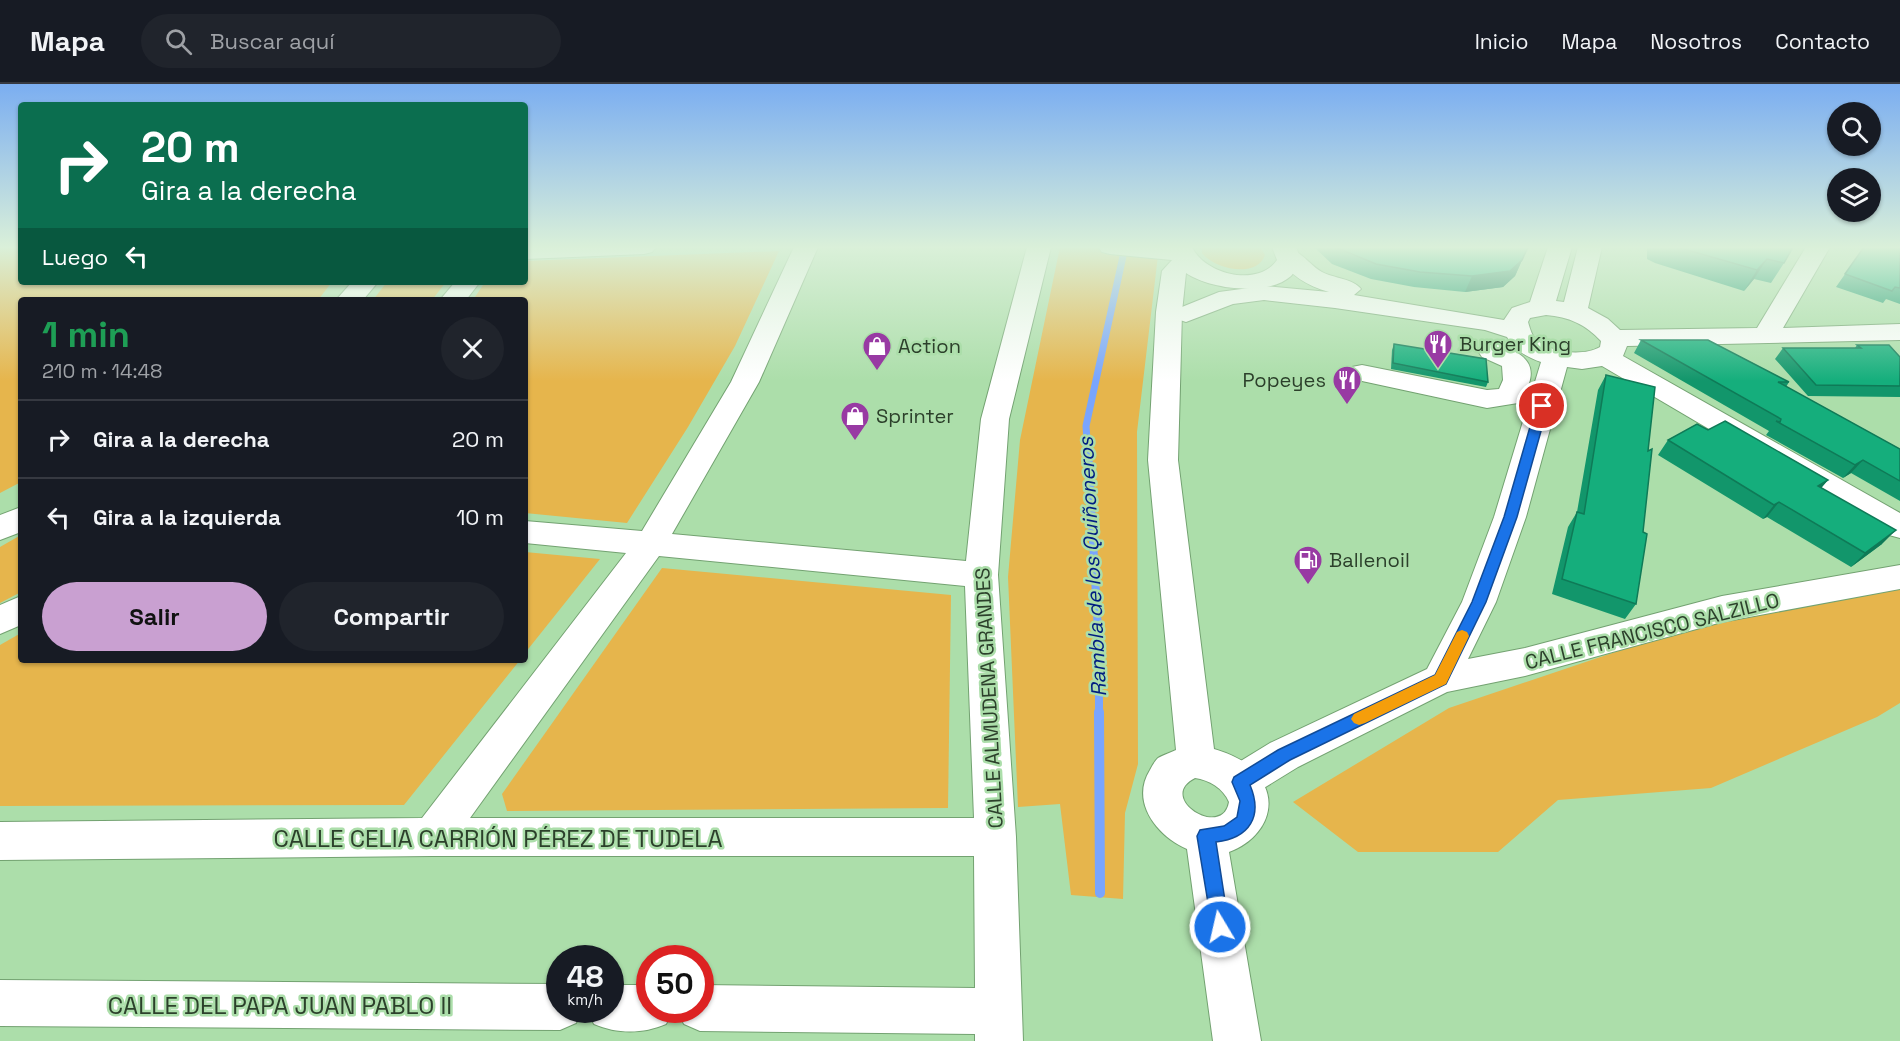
<!DOCTYPE html>
<html lang="es">
<head>
<meta charset="utf-8">
<style>
	body { margin:0; font-family:"Space Grotesk",sans-serif; background:#20242c; color:#f1f3f6; height:100vh; display:flex; flex-direction:column; font-size:22px; white-space:nowrap }
	* { box-sizing:border-box; margin:0 }
	p { font-size:20px; color:#9ea1a6 }
	.icon { flex:none; width:33px; height:33px; fill:none; stroke:currentColor; stroke-width:2; stroke-linecap:round; stroke-linejoin:round }
	.map { position:relative; flex:1; overflow:hidden }
	.details { position:absolute; left:18px; top:213px; width:510px; height:366px; display:flex; flex-direction:column; background:#171b24; border-radius:6px; box-shadow:0 2px 4px #0004 }
	.details>* { flex:none }
	.hud { position:absolute; left:18px; top:18px; width:510px; height:183px; border-radius:6px; box-shadow:0 2px 4px #0004; background:#0b6e4f; color:#fff; overflow:hidden }
	.buttons { position:absolute; left:1827px; top:18px; display:grid; gap:12px }
	.buttons a { display:grid; place-items:center; width:54px; height:54px; border-radius:50%; background:#171b24; box-shadow:0 2px 4px #0004; font-size:30px }
	.speed { position:absolute; left:546px; top:861px; display:flex; gap:12px; font-size:30px; font-weight:700; text-align:center }
	.speed>* { display:grid; place-content:center; width:78px; height:78px; border-radius:50%; background:#171b24; box-shadow:0 2px 4px #0004; line-height:1 }
	.speed small { font-size:15px; font-weight:400 }
	.speed .limit { border:9px solid #d22; background:#fff; color:#111 }
	.pin { position:absolute; display:grid; place-items:center; width:51px; height:51px; color:#fff; margin:-26px; border:3px solid #fff; border-radius:50%; box-shadow:0 2px 6px #0007 }
	.me { position:absolute; width:66px; margin:-33px; rotate:351deg; stroke-linejoin:round; filter:drop-shadow(0 0 4px #0008) }
	.turn { display:flex; align-items:center; gap:21px; height:126px; padding:0 24px; font-size:27px }
	.turn .icon { width:78px; height:78px; stroke-width:2.5 }
	.turn b { display:block; font-size:42px; line-height:51px }
	.then { display:flex; align-items:center; height:57px; padding:0 24px; background:#0003; gap:12px; font-size:22px }
	.round { display:grid; place-items:center; flex:none; width:63px; height:63px; border-radius:32px; background:#20242c }
	.summary { display:flex; align-items:center; justify-content:space-between; height:102px; padding:0 24px }
	h1 { font-size:36px; font-weight:700; line-height:45px; color:#1e9e55 }
	.action { display:flex; gap:12px; margin-top:auto; padding:12px 24px }
	.action a { flex:1; height:69px; border-radius:36px; background:#c9a0d1; color:#111; font-size:24px; font-weight:700; line-height:69px; text-align:center }
	.action a+a { background:#20242c; color:#f1f3f6 }
	ul { padding:0; list-style:none }
	li { display:flex; align-items:center; gap:18px; height:78px; padding:0 24px; border-top:2px solid #363941 }
	li div { flex:1 }
	li b { display:block; font-size:22px }
	li em { font-style:normal }
	header { display:flex; align-items:center; gap:36px; box-sizing:border-box; height:84px; padding:0 30px; background:#171b24; border-bottom:2px solid #363941 }
	header strong { font-size:28px }
	nav { display:flex; gap:33px; margin-inline-start:auto; font-size:21px }
	.search { width:420px; height:54px; background:#20242c; display:flex; align-items:center; gap:15px; box-sizing:border-box; padding:0 21px; border-radius:33px; color:#9ea1a6; font-size:22px }
	.map>svg:first-child { display:block }
	.green { fill:#e6b54c }
	.lines { fill:none; stroke-linecap:round; stroke-linejoin:round }
	.stream-far2 { stroke:#79a5fe; stroke-width:7 }
	.stream-far1 { stroke:#79a5fe; stroke-width:8 }
	.stream { stroke:#79a5fe; stroke-width:10 }
	.minor-casing { stroke:#73a271; stroke-width:2 }
	.major-casing { stroke:#73a271; stroke-width:2 }
	.minor { fill:#fff; fill-rule:evenodd }
	.major { fill:#fff; fill-rule:evenodd }
	.wall { fill:#12966b }
	.shaded-wall { fill:#0f7a57 }
	.building { fill:#15ae7c; stroke:#0f7a57; stroke-width:1.5 }
	.route { fill:#1a73e8; stroke:#114b97; stroke-width:1.5 }
	.slow { fill:#f59e0b }
	.labels { text-anchor:middle; dominant-baseline:central; stroke-width:5; stroke-linejoin:round; paint-order:stroke }
	.poi-label { font-size:20px; fill:#2c402b; stroke:#acdeaa; text-anchor:start }
	.street-label { font-size:20px; fill:#2c402b; stroke:#acdeaa }
	.water-label { font-size:21px; font-style:italic; fill:#001d82; stroke:#acdeaa }
	.near-street-label { font-size:24px; fill:#2c402b; stroke:#acdeaa }
</style>
</head>
<body>
<header>
<strong>Mapa</strong>
<div class="search"><svg class="icon" aria-label="search" viewBox="0 0 24 24"><circle cx="10" cy="10" r="6"/><path d="M15 15l6 6"/></svg>Buscar aquí</div>
<nav><a>Inicio</a><a>Mapa</a><a>Nosotros</a><a>Contacto</a></nav>
</header>
<div class="map">
<svg width="1900" height="957" viewBox="0 0 1900 957">
	<rect width="100%" height="100%" fill="#acdeaa"/>
	<g class="green">
		<polygon points="0,163 21,163 21,198 332,198 318,216 21,216 21,398 0,409"/>
		<polygon points="1060,163 1159,163 1137,348 1138,680 1125,729 1123,815 1071,811 1060,720 1018,723 1008,493 1020,356"/>
		<path d="M1202 163H1260L1265 171C1257 195 1214 185 1202 169Z"/>
		<polygon points="779,167 735,262 688,343 627,439 525,429 525,216 473,216 485,198 525,198 525,177"/>
		<polygon points="387,198 446,198 432,216 373,216"/>
		<polygon points="21,451 21,508 0,519 0,463"/>
		<polygon points="525,468 600,475 525,569"/>
		<polygon points="662,484 951,511 948,724 507,727 502,710"/>
		<polygon points="1900,505 1900,619 1877,633 1711,704 1558,716 1498,768 1358,768 1293,718 1449,624 1648,557 1752,528"/>
		<polygon points="21,549 21,576 520,576 404,721 0,722 0,561"/>
	</g>
	<g class="lines">
		<polyline class="stream-far2" points="1088,370 1086,342 1125,163"/>
		<polyline class="stream-far1" points="1088,368 1099,564 1099,630"/>
		<polyline class="stream" points="1099,628 1100,809"/>
		<g class="minor-casing">
			<g id="minor">
				<polygon points="525,163 656,163 652,168 644,170 525,175"/>
				<path d="M794 163H818L759 298 672 450 966 477 981 335 1027 163H1051L1009 335 998 491 1016 753 1023 957H975V950L700 947 684 940 677 926H700V901L975 904 974 772H432L0 776V738L422 734 626 469 525 459V437L642 447 731 298ZM659 472 965 502 974 734H470Z"/>
				<polygon points="1098,163 1180,163 1190,165 1194,170 1190,175 1182,177 1110,170 1102,168"/>
				<path d="M1548 163H1572L1556 217 1564 218 1578 163H1602L1588 224 1608 235 1620 246 1757 244 1806 163H1830L1783 244 1900 240V256L1627 262 1623 272 1900 429V454L1889 451 1602 282 1582 285 1567 283 1526 433 1496 518 1468 575 1525 564 1722 512 1900 481V505L1722 538 1525 592 1447 608 1298 683 1254 710 1240 715 1226 710 1220 698 1226 686 1270 659 1427 585 1462 518 1494 433 1541 278C1527 273 1514 266 1507 253L1485 246 1335 224 1264 216 1233 220 1186 238 1177 235 1173 230 1177 225 1219 208 1264 202 1329 208C1307 202 1290 191 1277 172L1281 167C1300 162 1306 179 1322 188 1333 194 1354 195 1361 205L1354 211 1504 236 1512 224 1530 218ZM1546 231C1569 233 1585 240 1601 257L1600 263C1583 273 1546 269 1533 252 1531 248 1529 242 1528 238L1530 234Z"/>
				<polygon points="352,198 378,198 363,216 336,216"/>
				<polygon points="455,198 480,198 466,216 440,216"/>
				<path d="M1491 259C1528 268 1544 284 1518 319L1487 324 1362 297 1352 295 1348 289 1352 283 1362 281 1487 306 1499 305 1503 296 1502 282 1482 273 1478 267 1482 261Z"/>
				<polygon points="21,423 21,448 0,456 0,431"/>
				<polygon points="21,512 21,541 0,550 0,521"/>
				<polygon points="0,896 560,900 560,926 582,926 576,939 560,946 0,942"/>
				<path d="M610 901H650V926H673L666 940C643 950 617 950 594 940L587 926H610Z"/>
			</g>
		</g>
		<g class="major-casing">
			<path id="major" d="M1168 163H1192C1204 190 1258 204 1277 176L1272 163H1296L1301 176C1298 181 1295 188 1291 192 1268 213 1209 205 1186 189L1182 228 1178 376 1214 665C1227 669 1241 674 1251 684 1284 714 1267 754 1229 768L1261 957H1213L1187 765C1157 752 1130 718 1150 686 1152 682 1155 677 1158 674 1163 671 1170 669 1176 666L1148 376 1156 228 1162 187 1173 175ZM1195 694C1209 696 1223 704 1229 718 1223 756 1155 714 1195 694Z"/>
		</g>
		<use href="#minor" class="minor"/>
		<use href="#major" class="major"/>
	</g>
	<g class="wall">
		<polygon points="1314,163 1528,163 1515,192 1503,203 1465,208 1414,203 1371,195 1332,180"/>
		<polygon points="1647,163 1793,163 1784,179 1771,199 1754,195 1744,207 1655,179 1647,175"/>
		<polygon points="1864,163 1900,163 1900,220 1886,215 1883,219 1836,203"/>
		<polygon points="1641,256 1789,298 1786,303 1900,365 1900,417 1851,389 1843,394 1766,351 1769,347 1634,269"/>
		<polygon points="1394,260 1488,298 1486,303 1391,285 1392,266"/>
		<polygon points="1857,261 1900,273 1900,313 1808,312 1775,275 1783,264 1855,264"/>
		<polygon points="1606,291 1648,367 1643,448 1636,520 1625,535 1552,510 1568,443 1577,428 1598,306"/>
		<polygon points="1708,346 1828,396 1821,404 1882,460 1851,483 1767,433 1763,435 1658,371 1668,356"/>
	</g>
	<g class="shaded-wall">
		<polygon points="1767,175 1754,195 1744,207 1757,186"/>
		<polygon points="1522,176 1515,192 1503,203 1465,208 1472,192"/>
		<polygon points="1863,376 1851,389 1843,394 1855,381"/>
		<polygon points="1828,396 1816,410 1818,402"/>
		<polygon points="1779,418 1767,433 1763,435 1774,421"/>
		<polygon points="1896,446 1882,460 1851,483 1865,469"/>
	</g>
	<g class="building">
		<polygon points="1335,163 1528,163 1522,176 1510,187 1472,192 1420,188 1376,180"/>
		<polygon points="1677,163 1793,163 1784,179 1767,175 1757,186"/>
		<polygon points="1864,163 1900,163 1900,204 1895,203 1892,207 1845,190"/>
		<polygon points="1641,256 1708,256 1789,298 1778,298 1900,365 1900,397 1863,376 1855,381 1776,337 1780,338 1781,335"/>
		<polygon points="1394,260 1486,275 1488,298 1393,279"/>
		<polygon points="1857,261 1889,261 1900,273 1900,302 1816,301 1783,264 1861,264"/>
		<polygon points="1606,291 1655,303 1648,367 1652,365 1643,448 1647,450 1636,520 1562,495 1577,428 1584,430"/>
		<polygon points="1725,337 1828,396 1818,402 1896,446 1865,469 1779,418 1774,421 1668,356 1697,340 1708,346"/>
	</g>
	<linearGradient id="sky" x2="0" y2="1"><stop stop-color="#7baef1"/><stop offset="0.55" stop-color="#daf0d9"/><stop offset="1" stop-color="#daf0d9" stop-opacity="0"/></linearGradient>
	<rect width="1900" height="297" fill="url(#sky)"/>
	<path class="route" d="M1542 318 1548 322 1517 433 1486 518 1446 600 1290 676 1250 701C1263 732 1250 754 1216 758L1229 843 1226 849 1220 852 1213 849 1197 752 1200 746 1224 742 1237 733 1240 717 1232 698 1234 693 1278 666 1435 591 1472 518 1504 433 1536 322Z"/>
	<polygon class="slow" points="1462,546 1467,548 1469,552 1446,600 1365,639 1359,641 1354,639 1351,635 1354,630 1435,591 1457,548"/>
	<defs>
		<g id="restaurant-pin" transform="scale(1.5)"><path d="M0 17L-7.5 6A9.5 9.5 0 1 1 7.5 6Z" fill="#983aa3" stroke="#acdeaa"/><path d="M-5-6h1v4h1v-4h1v4h1v-4h1v5L-1.5 .5V6h-2V.5L-5-1ZM5-6V6H3V1.5H1.5Q1.5-4 5-6Z" fill="#fff"/></g>
		<g id="shop-pin" transform="scale(1.5)"><path d="M0 17L-7.5 6A9.5 9.5 0 1 1 7.5 6Z" fill="#983aa3" stroke="#acdeaa"/><path d="M-5-2.5h2.3a2.7 3.5 0 0 1 5.4 0H5L5.5 6h-11ZM-1.5-2.5h3a1.5 2.3 0 0 0-3 0Z" fill="#fff"/></g>
		<g id="fuel-pin" transform="scale(1.5)"><path d="M0 17L-7.5 6A9.5 9.5 0 1 1 7.5 6Z" fill="#983aa3" stroke="#acdeaa"/><path d="M-5.5-6h7V0h2V4h1.3V-2.5L3-4.5l.8-.8L6-3V5H2.5V1h-1V6h-7ZM-4.2-4.7v3.2H.2V-4.7Z" fill="#fff"/></g>
	</defs>
	<g fill-rule="evenodd">
		<use href="#restaurant-pin" x="1438" y="260"/>
		<use href="#shop-pin" x="877" y="262"/>
		<use href="#restaurant-pin" x="1347" y="296"/>
		<use href="#shop-pin" x="855" y="332"/>
		<use href="#fuel-pin" x="1308" y="476"/>
	</g>
	<g class="labels">
		<g class="poi-label">
			<text x="1459" y="260">Burger King</text>
			<text x="898" y="262">Action</text>
			<text x="1326" y="296" text-anchor="end">Popeyes</text>
			<text x="876" y="332">Sprinter</text>
			<text x="1329" y="476">Ballenoil</text>
		</g>
		<g class="street-label">
			<text transform="translate(1652 547) rotate(-14)">CALLE FRANCISCO SALZILLO</text>
			<text transform="translate(989 614) rotate(-93)">CALLE ALMUDENA GRANDES</text>
		</g>
		<g class="water-label">
			<text transform="translate(1092 483) rotate(-93)">Rambla de los Quiñoneros</text>
		</g>
		<g class="near-street-label">
			<text x="498" y="754">CALLE CELIA CARRIÓN PÉREZ DE TUDELA</text>
			<text x="280" y="921">CALLE DEL PAPA JUAN PABLO II</text>
		</g>
	</g>
</svg>
<div class="buttons">
<a><svg class="icon" aria-label="search" viewBox="0 0 24 24"><circle cx="10" cy="10" r="6"/><path d="M15 15l6 6"/></svg></a>
<a><svg class="icon" aria-label="layers" viewBox="0 0 24 24"><path d="M12 4l9 5-9 5-9-5zM3 14l9 5 9-5"/></svg></a>
</div>
<div class="speed"><div>48<small>km/h</small></div><div class="limit">50</div></div>
<div class="pin" style="left:1542px;top:322px;background:#d93025"><svg class="icon" aria-label="arrive" viewBox="0 0 24 24"><path d="M6 21V4h12l-3 4 3 4H6"/></svg></div>
<svg class="me" style="left:1220px;top:843px" viewBox="-20 -20 40 40"><circle r="17" fill="#1a73e8" stroke="#fff" stroke-width="3"/><path d="M0-11L8 9 0 5-8 9z" fill="#fff"/></svg>
<div class="hud">
<div class="turn"><svg class="icon" aria-label="right" viewBox="0 0 24 24"><path d="M7 20v-9h11M14 6l5 5-5 5"/></svg><div><b>20 m</b>Gira a la derecha</div></div>
<div class="then">Luego<svg class="icon" aria-label="left" viewBox="0 0 24 24"><path d="M17 20v-9H6M10 6l-5 5 5 5"/></svg></div>
</div>
<section class="details">
<div class="summary"><div><h1>1 min</h1><p>210 m · 14:48</p></div><a class="round"><svg class="icon" aria-label="close" viewBox="0 0 24 24"><path d="M6 6l12 12M18 6L6 18"/></svg></a></div>
<ul>
<li><svg class="icon" aria-label="right" viewBox="0 0 24 24"><path d="M7 20v-9h11M14 6l5 5-5 5"/></svg><div><b>Gira a la derecha</b></div><em>20 m</em></li>
<li><svg class="icon" aria-label="left" viewBox="0 0 24 24"><path d="M17 20v-9H6M10 6l-5 5 5 5"/></svg><div><b>Gira a la izquierda</b></div><em>10 m</em></li>
</ul>
<div class="action"><a>Salir</a><a>Compartir</a></div>
</section>
</div>
</body>
</html>
